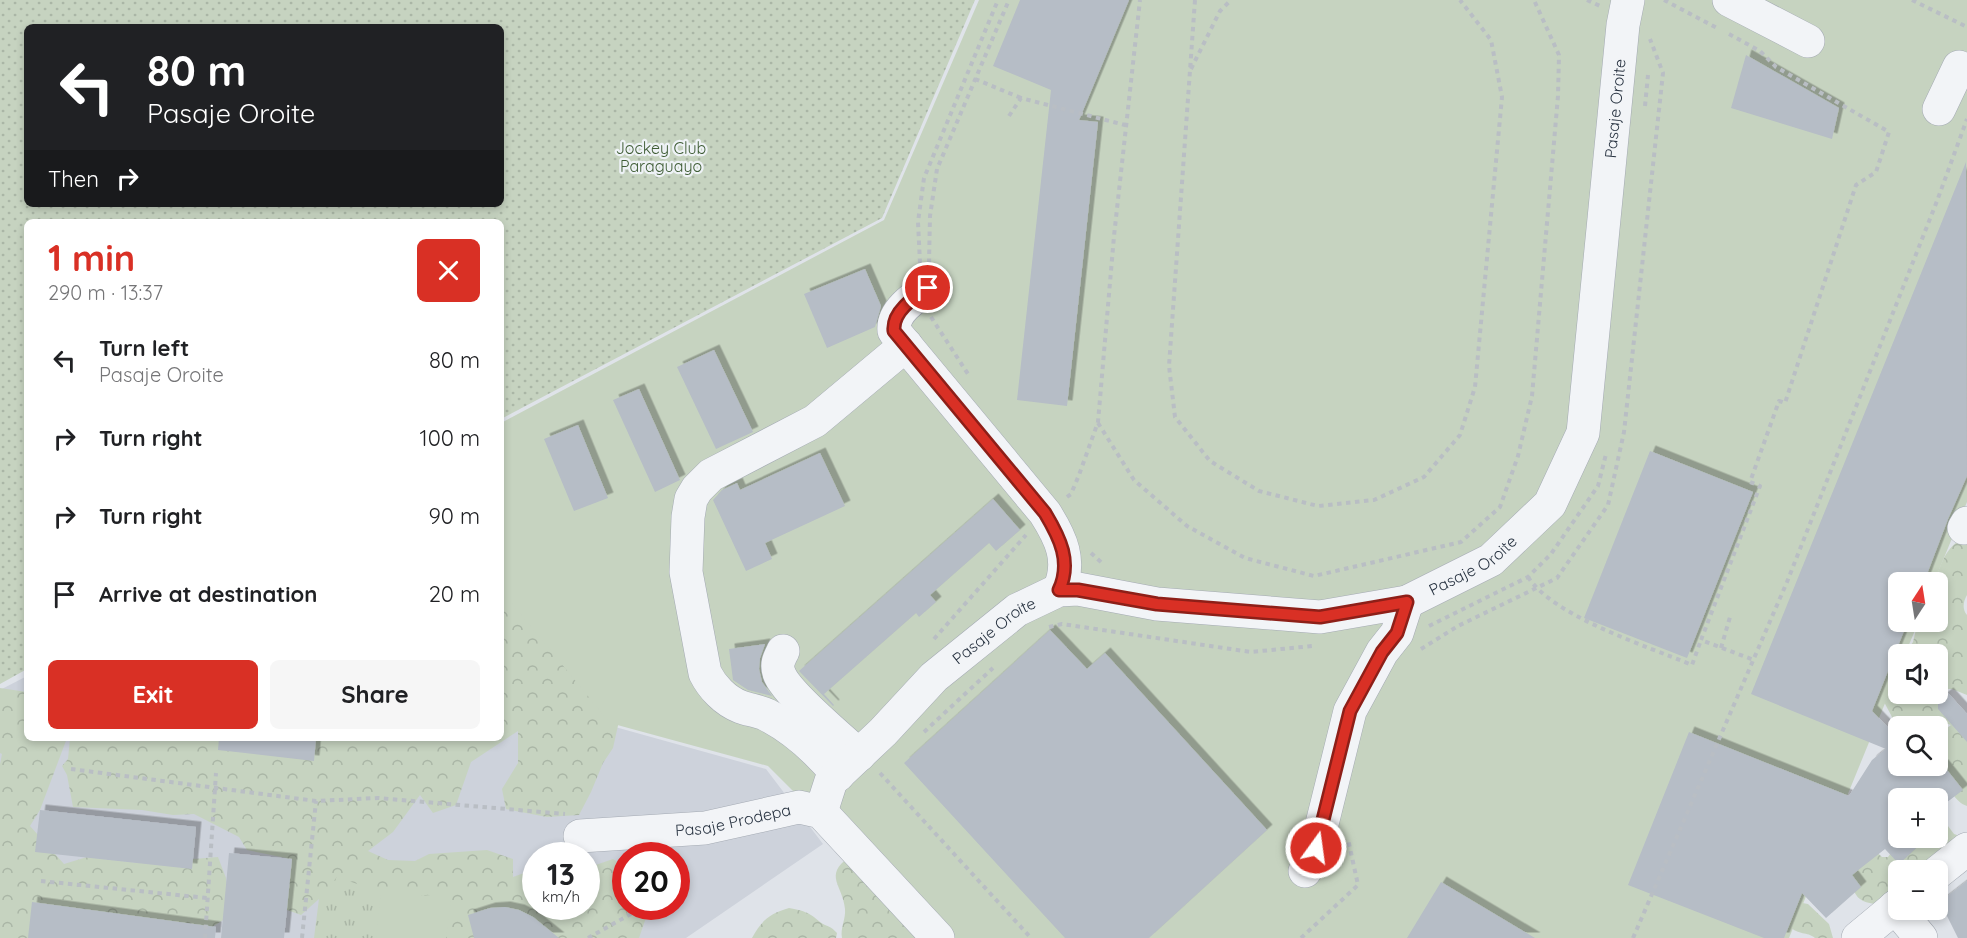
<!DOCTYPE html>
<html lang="en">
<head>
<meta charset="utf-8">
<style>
	body { margin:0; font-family:Quicksand,sans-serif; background:#f6f6f6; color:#202124; height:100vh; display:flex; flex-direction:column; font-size:22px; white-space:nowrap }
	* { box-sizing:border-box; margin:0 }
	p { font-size:20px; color:#757577 }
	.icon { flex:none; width:33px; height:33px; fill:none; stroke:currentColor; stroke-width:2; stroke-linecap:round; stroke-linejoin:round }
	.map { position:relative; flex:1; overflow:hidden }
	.details { position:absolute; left:24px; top:219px; width:480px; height:522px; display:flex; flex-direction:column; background:#fff; border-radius:9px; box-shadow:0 3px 9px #0003 }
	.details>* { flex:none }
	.top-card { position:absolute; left:24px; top:24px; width:480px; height:183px; border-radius:9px; box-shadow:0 3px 9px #0003; background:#202124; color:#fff; overflow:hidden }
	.needle { width:39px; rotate:12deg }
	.tools { position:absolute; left:1888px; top:572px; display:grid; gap:12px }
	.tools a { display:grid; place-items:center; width:60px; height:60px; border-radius:9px; background:#fff; box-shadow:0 3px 9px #0003; font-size:30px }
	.speed { position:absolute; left:522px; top:842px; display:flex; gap:12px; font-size:30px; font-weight:700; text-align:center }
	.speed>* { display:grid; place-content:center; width:78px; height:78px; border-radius:50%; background:#fff; box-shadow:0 3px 9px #0003; line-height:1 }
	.speed small { font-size:15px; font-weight:400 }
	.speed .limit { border:9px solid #d22; background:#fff; color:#111 }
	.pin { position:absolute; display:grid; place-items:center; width:51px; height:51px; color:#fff; margin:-26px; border:3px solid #fff; border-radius:50%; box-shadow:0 2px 6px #0007 }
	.me { position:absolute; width:66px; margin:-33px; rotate:14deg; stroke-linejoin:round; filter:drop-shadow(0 0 4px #0008) }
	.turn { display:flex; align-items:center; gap:21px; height:126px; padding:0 24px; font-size:27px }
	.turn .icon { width:78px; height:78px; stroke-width:2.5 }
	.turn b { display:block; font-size:42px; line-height:51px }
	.then { display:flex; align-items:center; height:57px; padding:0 24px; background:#0003; gap:12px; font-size:22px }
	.round { display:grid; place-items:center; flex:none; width:63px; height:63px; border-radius:9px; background:#f6f6f6 }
	.headline { display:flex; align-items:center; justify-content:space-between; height:102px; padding:0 24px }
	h1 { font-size:36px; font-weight:700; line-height:45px; color:#d93025 }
	.cta { display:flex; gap:12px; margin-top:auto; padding:12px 24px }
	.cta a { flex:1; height:69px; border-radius:9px; background:#d93025; color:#fff; font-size:24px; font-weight:700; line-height:69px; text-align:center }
	.cta a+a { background:#f6f6f6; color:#202124 }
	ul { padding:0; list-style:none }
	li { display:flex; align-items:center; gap:18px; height:78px; padding:0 24px }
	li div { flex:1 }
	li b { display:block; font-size:22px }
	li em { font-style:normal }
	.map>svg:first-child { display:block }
	.built { fill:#cdd2db; fill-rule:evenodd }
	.grass { fill:url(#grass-tufts) }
	.forest { fill:url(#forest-crowns) }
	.park { fill:url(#park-dots); fill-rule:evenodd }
	.garden { fill:#c6d3c0 }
	.building { fill:#b6bdc6; filter:url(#shadow) }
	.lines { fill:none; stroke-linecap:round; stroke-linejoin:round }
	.minor-casing { stroke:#a4aab3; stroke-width:34 }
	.path { stroke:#b9bec4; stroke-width:4; stroke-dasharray:4.5 4.5; stroke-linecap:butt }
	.minor { stroke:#f2f4f7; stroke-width:33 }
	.route-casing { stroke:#8d1f18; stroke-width:15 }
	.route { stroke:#d93025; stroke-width:10 }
	.labels { text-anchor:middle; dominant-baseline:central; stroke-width:4.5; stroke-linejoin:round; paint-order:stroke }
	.street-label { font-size:16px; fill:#273240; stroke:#eef2f6 }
	.park-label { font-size:16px; fill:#3e5c34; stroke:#eef2f6 }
</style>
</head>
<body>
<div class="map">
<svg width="1967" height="938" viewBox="0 0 1967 938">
	<defs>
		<pattern id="grass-tufts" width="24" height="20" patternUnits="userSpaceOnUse" patternTransform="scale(1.5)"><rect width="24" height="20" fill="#c6d3c0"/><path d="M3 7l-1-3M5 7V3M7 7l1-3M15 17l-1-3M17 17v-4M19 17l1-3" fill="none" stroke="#aab6a6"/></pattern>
		<pattern id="forest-crowns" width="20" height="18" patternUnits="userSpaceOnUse" patternTransform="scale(1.5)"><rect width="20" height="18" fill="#c6d3c0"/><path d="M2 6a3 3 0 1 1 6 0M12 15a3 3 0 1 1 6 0" fill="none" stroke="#aab6a6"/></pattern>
		<pattern id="park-dots" width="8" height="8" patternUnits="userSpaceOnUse" patternTransform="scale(1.5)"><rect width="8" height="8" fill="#c6d3c0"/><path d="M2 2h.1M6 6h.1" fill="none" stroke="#aab6a6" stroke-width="1.8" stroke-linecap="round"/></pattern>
		<filter id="shadow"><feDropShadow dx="5.5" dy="-5.5" stdDeviation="0" flood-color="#0004"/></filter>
	</defs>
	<rect width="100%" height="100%" fill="#dfe3e9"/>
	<path class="built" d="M501 594 608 725 766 769 823 844 686 938H0V690L27 676V738H501ZM536 855H586V906H536ZM626 855H676V906H626Z"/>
	<polygon class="grass" points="322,875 459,891 454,938 314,938"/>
	<g class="forest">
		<path d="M1960 540H1967V595C1963 602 1962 609 1967 615V695L1952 689H1942C1936 710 1952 715 1967 726V806C1954 802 1948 785 1942 773L1946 764 1943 731 1951 725 1945 723 1941 719H1932L1923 726H1899V730L1893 727 1892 717 1883 700 1899 668V693H1938V654H1905L1913 642 1918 621H1938V582H1934C1941 566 1944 550 1960 540Z"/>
		<polygon points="501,588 621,712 613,748 603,763 591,792 579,815 547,817 506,809 502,789 518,763 518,731 471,762 456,805 433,813 420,795 393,832 368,851 388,860 415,861 429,854 487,850 513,859 513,877 535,869 536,906 586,906 587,868 613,859 625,867 626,906 645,906 648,912 639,938 445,938 441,924 443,894 395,898 384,903 360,885 337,877 319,899 301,915 268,903 291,869 286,858 247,850 239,837 194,814 173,815 142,810 73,807 67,775 62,766 68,759 70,738 501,738"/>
		<polygon points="0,688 27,692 27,738 67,738 40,810 30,826 64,864 87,857 139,863 159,853 193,859 218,857 226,878 231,915 195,938 0,938 0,764 2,754 0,753"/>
		<path d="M1938 824 1948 826 1954 834 1963 837 1938 870H1899V904C1846 907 1854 894 1849 849L1868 844 1882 857H1888L1891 853 1923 837H1938Z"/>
		<path d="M849 857 994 938H842C840 928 846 919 845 909 843 885 823 876 849 857Z"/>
		<path d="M1797 902 1808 904 1829 924 1833 938H1815C1807 931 1799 936 1789 926Z"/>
		<path d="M789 908C804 911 809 912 820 922 826 927 829 924 837 933L836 938H752C762 920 769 914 789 908Z"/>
	</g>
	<path class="park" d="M0 0H975L882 218 501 419V222H27V669L0 684ZM27 27H501V204H27Z"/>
	<g class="garden">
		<polygon points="979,0 1967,0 1967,502 1934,582 1899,582 1899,621 1919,621 1905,654 1899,654 1899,669 1789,938 940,938 768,766 610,723 501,590 501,423 884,220"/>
		<polygon points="381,892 451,899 446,938 376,938"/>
	</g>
	<g class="building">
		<polygon points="1020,0 1129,0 1079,120 1098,122 1067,406 1017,400 1051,90 993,66"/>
		<polygon points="1746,55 1839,108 1832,139 1731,108"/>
		<polygon points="1966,162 1967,476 1948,519 1924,582 1899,582 1899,621 1908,621 1872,711 1899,739 1899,765 1943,765 1963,790 1938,809 1938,798 1899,798 1899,837 1928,837 1899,864 1885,849 1852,875 1861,887 1826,918 1802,893 1784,938 1764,938 1628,885 1689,732 1849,796 1872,760 1886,749 1751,694"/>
		<polygon points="865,269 881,306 875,327 827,348 804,294"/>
		<polygon points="714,350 753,432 716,449 677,367"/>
		<polygon points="639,389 680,480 655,492 613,400"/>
		<polygon points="578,425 608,498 574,511 544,439"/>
		<polygon points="1650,451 1753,492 1687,658 1584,618"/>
		<polygon points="820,453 845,506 765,543 772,559 746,571 713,500 722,490 737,483 740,490"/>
		<polygon points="993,499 1020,530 996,551 989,543 930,595 936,602 919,617 916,613 824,694 834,705 833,706 799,671"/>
		<polygon points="1050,630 1087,669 1105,653 1267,830 1149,938 1065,938 904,763"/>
		<polygon points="765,644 760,658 759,669 762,682 772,696 748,690 733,680 729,649"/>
		<polygon points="1948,693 1967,714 1967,742 1938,709 1938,701"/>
		<polygon points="219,738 316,738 314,761 218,750"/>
		<polygon points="40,810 196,827 192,869 35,852"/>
		<polygon points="229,853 292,859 284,938 221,938"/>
		<polygon points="1967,881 1967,938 1958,938 1940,902"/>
		<polygon points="1441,882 1535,938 1407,938"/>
		<polygon points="32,902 216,927 215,938 28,938"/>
		<polygon points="505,907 519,910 533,917 559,938 474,938 468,915 490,908"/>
	</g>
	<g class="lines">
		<g class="minor-casing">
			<g id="minor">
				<polyline points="1729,0 1808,41"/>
				<polyline points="1939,109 1959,67"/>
				<path d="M928 288C913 298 892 312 894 331L1045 513C1061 538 1072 561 1059 590"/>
				<polyline points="1964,528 1967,523"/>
				<path d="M783 651C779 659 776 664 779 673 785 692 842 740 859 755"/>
				<path d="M838 775C819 752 794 729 767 715 759 711 749 710 741 707 725 701 712 687 705 673L686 572 688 517 691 499 697 489 711 475 815 421 906 345"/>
				<path id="s1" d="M821 812 831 781 883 732 934 677 1017 610 1059 590 1078 589 1157 604 1320 617 1407 602 1491 560 1550 504 1583 433 1623 25 1628 0"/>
				<path id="s2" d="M580 836 705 828 799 807 821 812 938 938"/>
				<polyline points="1305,871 1316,848 1350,711 1382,652 1397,633 1407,602"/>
				<polyline points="1938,872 1967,849"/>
				<polyline points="1895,907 1921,938"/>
				<polyline points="1858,938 1899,904"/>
			</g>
		</g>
		<g class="path">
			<polyline points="1195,0 1169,366 1175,417 1210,461 1259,491 1318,506 1374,500 1424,477 1460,435 1475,387 1502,97 1491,40 1460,0"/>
			<polyline points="1587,0 1600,6"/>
			<polyline points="1664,0 1717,28"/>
			<polyline points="1912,0 1967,27"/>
			<polyline points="1729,34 1760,51 1776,67 1889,132 1876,172 1856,185 1785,403 1779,401 1750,482 1760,486 1701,640 1754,660"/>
			<polyline points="1191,69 1220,11 1231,0"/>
			<polyline points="975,79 1021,98"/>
			<polyline points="1645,106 1648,75"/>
			<polyline points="1009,116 1021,98 1125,125"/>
			<polyline points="920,263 918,222 924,178 998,0"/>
			<polyline points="929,263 930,216 937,169 1009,0"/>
			<polyline points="931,317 968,374"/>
			<polyline points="1098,423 1134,480 1187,526 1245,558 1314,576 1461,542 1500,507 1518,456 1532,396 1558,96 1559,55 1534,0"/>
			<polyline points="1067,497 1071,494 1079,475 1098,422 1114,236 1140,0"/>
			<polyline points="1091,553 1103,564"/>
			<path d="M1528 577C1554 617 1647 646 1692 665L1701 640"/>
			<polyline points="1429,626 1528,577 1551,554 1598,486 1606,454"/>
			<polyline points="1049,627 1062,624 1251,652 1312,646"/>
			<polyline points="934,639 1026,535"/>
			<polyline points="1721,648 1730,617"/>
			<polyline points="1421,649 1458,626 1557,578 1608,505 1624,432 1663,73 1650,39"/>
			<polyline points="924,732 993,668"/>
			<polyline points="71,769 316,801 378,798 565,814"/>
			<polyline points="880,773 1031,938"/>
			<polyline points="676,865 681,857"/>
			<polyline points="41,881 207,898"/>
			<polyline points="205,938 216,773"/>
			<polyline points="302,938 316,801"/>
			<polyline points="588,938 645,906"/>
			<polyline points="1301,938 1358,885 1348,839"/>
			<polyline points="1633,938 1787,582 1937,201 1967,119"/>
		</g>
		<use href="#minor" class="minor"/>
	</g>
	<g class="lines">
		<g class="route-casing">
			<path id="route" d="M928 288C913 298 892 312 894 331L1045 513C1060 538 1072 562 1059 590H1078L1157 604 1320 617 1407 602 1397 633 1382 652 1350 711 1316 848"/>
		</g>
		<use href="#route" class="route"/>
	</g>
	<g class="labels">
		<g class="street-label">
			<text stroke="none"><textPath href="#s1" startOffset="1263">Pasaje Oroite</textPath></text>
			<text stroke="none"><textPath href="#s1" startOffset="759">Pasaje Oroite</textPath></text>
			<text stroke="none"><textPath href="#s1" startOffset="255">Pasaje Oroite</textPath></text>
			<text stroke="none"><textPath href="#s2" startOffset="154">Pasaje Prodepa</textPath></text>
		</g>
		<g class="park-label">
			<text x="661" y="148">Jockey Club<tspan x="661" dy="18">Paraguayo</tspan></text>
		</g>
	</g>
</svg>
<div class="tools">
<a><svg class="needle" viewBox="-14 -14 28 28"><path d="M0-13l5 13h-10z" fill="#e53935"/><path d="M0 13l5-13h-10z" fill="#757577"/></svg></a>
<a><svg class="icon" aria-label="sound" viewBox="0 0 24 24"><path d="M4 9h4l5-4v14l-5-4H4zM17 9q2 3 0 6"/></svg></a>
<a><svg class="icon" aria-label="search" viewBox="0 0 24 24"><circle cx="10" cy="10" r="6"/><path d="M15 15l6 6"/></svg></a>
<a>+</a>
<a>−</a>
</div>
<div class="speed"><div>13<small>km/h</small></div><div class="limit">20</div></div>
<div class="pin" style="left:928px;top:288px;background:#d93025"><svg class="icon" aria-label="arrive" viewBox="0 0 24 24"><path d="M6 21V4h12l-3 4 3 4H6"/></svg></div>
<svg class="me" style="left:1316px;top:848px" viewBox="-20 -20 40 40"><circle r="17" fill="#d93025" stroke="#fff" stroke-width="3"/><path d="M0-11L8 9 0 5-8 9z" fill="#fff"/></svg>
<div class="top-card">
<div class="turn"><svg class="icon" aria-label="left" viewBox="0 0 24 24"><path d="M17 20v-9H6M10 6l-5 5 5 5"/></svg><div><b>80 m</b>Pasaje Oroite</div></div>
<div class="then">Then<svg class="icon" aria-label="right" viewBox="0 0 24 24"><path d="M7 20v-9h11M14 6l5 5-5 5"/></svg></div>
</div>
<section class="details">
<div class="headline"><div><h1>1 min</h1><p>290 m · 13:37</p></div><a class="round" style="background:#d93025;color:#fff"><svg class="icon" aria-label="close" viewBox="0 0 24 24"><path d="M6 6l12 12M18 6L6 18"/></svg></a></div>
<ul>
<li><svg class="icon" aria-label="left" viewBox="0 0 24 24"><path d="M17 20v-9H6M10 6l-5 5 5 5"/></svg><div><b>Turn left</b><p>Pasaje Oroite</p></div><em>80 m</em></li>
<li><svg class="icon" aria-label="right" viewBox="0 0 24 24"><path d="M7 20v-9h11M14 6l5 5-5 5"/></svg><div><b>Turn right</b></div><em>100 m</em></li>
<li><svg class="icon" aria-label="right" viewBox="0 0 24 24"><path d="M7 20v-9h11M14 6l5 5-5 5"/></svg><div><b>Turn right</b></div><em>90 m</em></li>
<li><svg class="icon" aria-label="arrive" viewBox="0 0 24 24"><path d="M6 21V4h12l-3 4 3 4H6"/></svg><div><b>Arrive at destination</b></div><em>20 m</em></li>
</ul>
<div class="cta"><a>Exit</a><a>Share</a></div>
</section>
</div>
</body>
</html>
